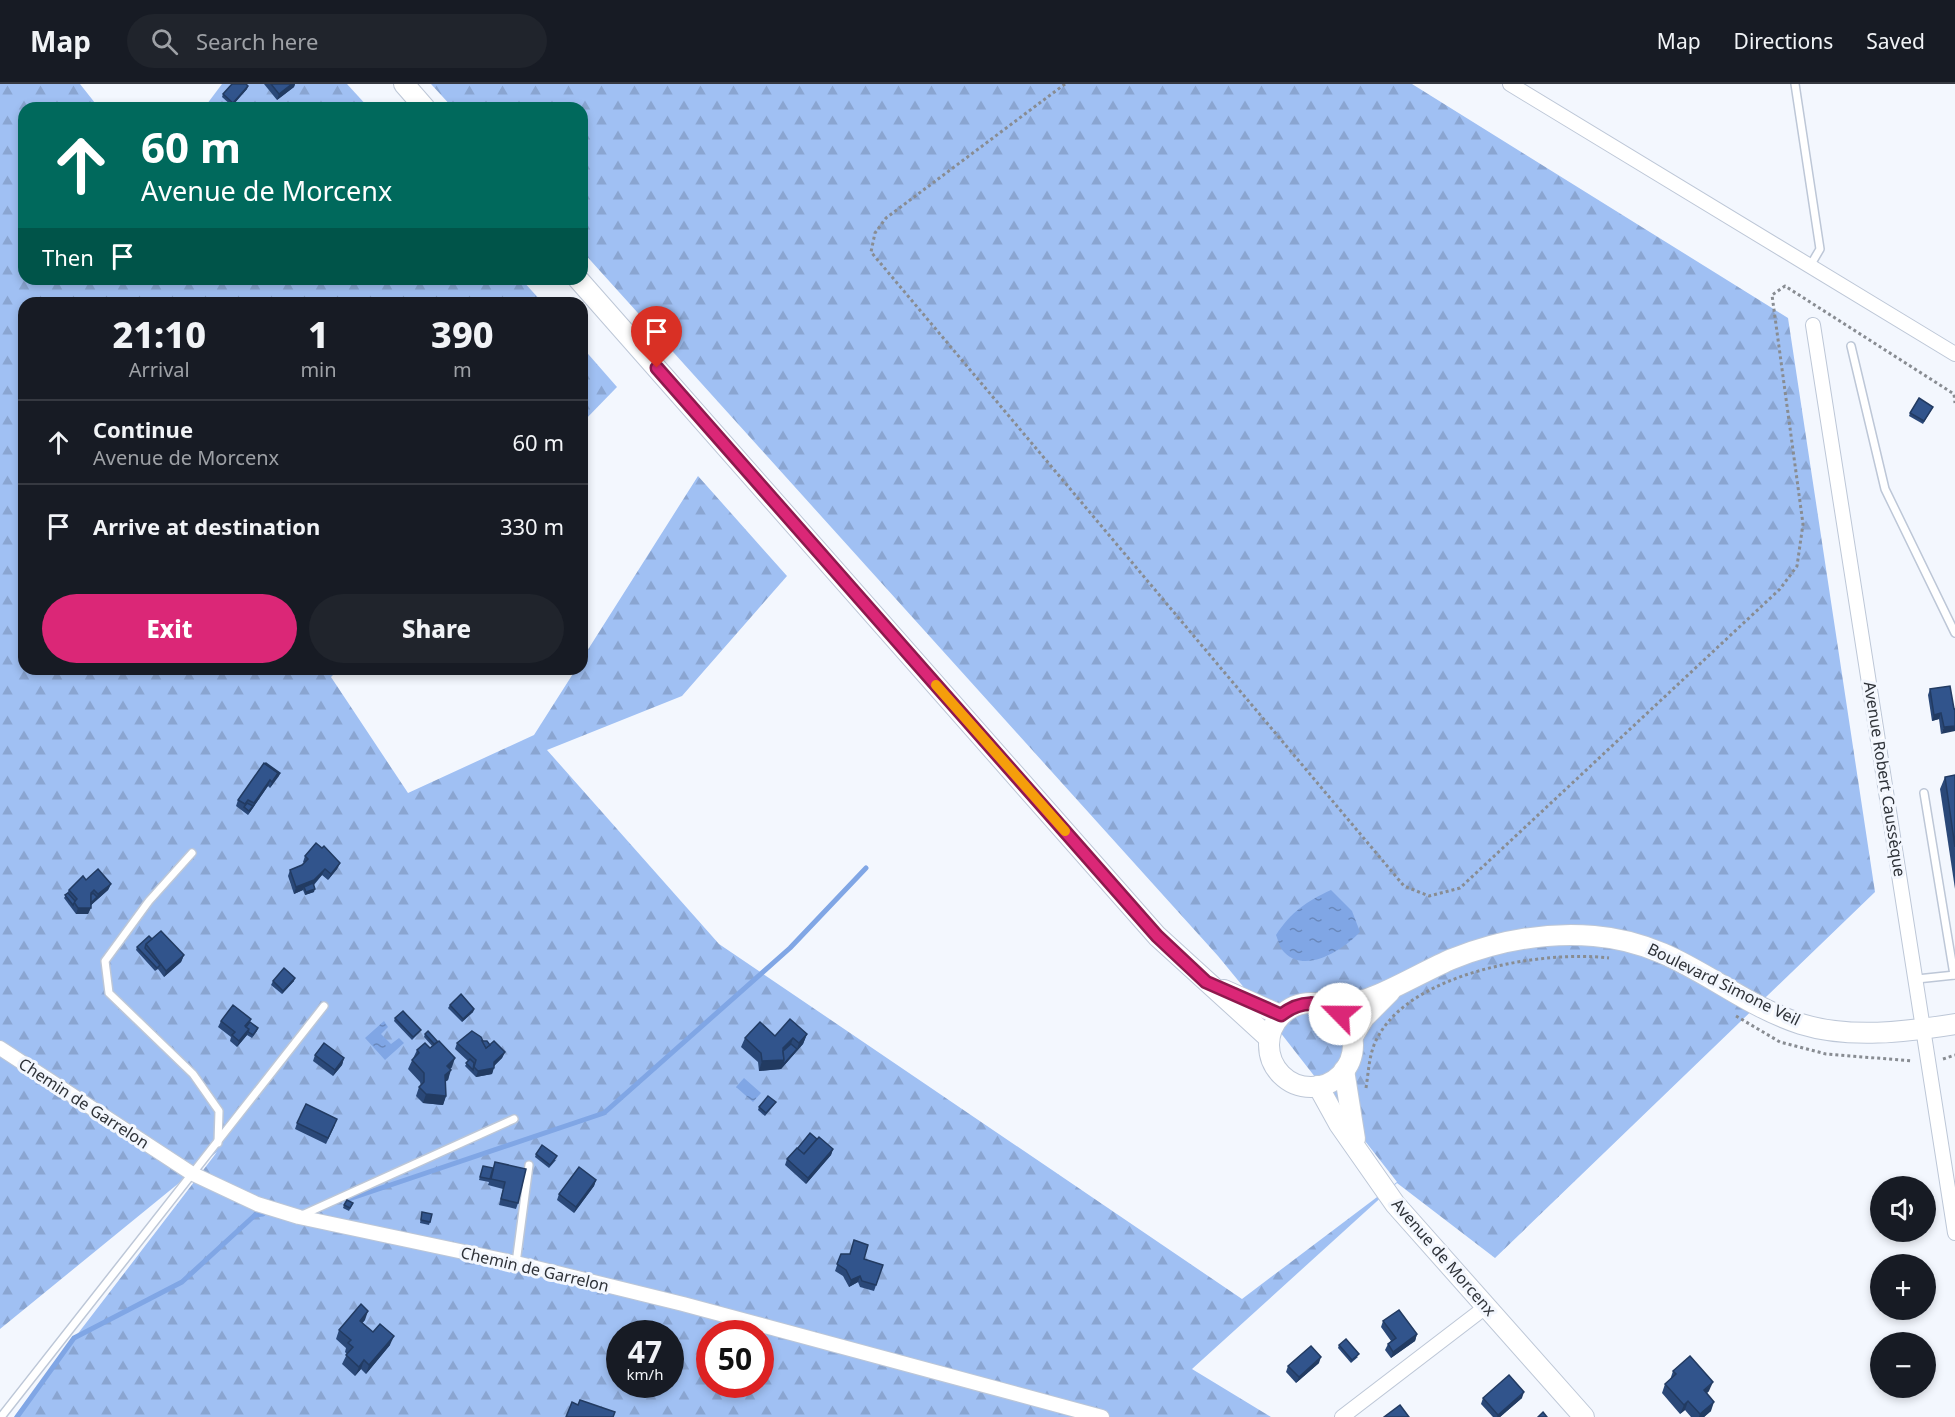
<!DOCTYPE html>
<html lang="en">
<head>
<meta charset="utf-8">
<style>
	body { margin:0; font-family:"Noto Sans",sans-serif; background:#20242c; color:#f1f3f6; height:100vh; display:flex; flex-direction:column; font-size:22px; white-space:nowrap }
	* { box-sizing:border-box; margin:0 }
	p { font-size:20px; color:#9ea1a6 }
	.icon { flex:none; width:33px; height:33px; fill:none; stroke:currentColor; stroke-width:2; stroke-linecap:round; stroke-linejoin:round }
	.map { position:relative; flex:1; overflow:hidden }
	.details { position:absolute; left:18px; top:213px; width:570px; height:378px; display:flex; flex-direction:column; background:#171b24; border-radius:18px; box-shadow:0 3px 9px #0003 }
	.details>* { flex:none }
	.hud { position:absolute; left:18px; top:18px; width:570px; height:183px; border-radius:18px; box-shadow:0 3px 9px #0003; background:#00695c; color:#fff; overflow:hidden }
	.tools { position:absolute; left:1870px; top:1092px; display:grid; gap:12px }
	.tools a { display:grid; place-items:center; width:66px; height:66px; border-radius:50%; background:#171b24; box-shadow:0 3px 9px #0003; font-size:30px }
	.speed { position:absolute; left:606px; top:1236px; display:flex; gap:12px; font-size:30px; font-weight:700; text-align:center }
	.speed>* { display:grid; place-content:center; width:78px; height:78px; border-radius:50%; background:#171b24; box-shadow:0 3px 9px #0003; line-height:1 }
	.speed small { font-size:15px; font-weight:400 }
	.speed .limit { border:9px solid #d22; background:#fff; color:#111 }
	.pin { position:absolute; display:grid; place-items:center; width:51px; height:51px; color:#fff; margin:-62px -26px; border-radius:50% 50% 50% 0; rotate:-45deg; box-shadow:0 0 6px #0007 }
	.pin .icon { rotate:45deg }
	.me { position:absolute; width:66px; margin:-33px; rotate:293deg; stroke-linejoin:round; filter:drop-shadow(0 0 4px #0008) }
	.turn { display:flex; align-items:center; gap:21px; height:126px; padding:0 24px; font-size:27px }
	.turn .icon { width:78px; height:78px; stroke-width:2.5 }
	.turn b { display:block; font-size:42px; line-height:51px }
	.then { display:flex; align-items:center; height:57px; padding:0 24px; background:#0003; gap:12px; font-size:22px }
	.eta { display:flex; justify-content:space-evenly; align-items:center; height:102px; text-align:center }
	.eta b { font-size:36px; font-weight:800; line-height:42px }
	.button { display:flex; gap:12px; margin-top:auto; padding:12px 24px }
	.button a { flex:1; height:69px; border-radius:36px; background:#db2777; color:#fff; font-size:24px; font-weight:800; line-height:69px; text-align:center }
	.button a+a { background:#20242c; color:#f1f3f6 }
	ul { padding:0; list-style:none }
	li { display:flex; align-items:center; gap:18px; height:84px; padding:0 24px; border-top:2px solid #363941 }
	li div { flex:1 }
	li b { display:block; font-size:22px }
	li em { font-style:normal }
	header { display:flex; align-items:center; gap:36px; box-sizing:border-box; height:84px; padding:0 30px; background:#171b24; border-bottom:2px solid #363941 }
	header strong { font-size:28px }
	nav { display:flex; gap:33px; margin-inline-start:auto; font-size:21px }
	.search { width:420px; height:54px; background:#20242c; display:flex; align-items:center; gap:15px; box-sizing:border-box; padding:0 21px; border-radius:33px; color:#9ea1a6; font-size:22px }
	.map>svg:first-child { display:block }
	.forest { fill:url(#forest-firs); fill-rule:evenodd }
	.water { fill:url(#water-ripples) }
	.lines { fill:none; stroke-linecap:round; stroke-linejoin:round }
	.stream { stroke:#80a6e5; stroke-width:5 }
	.service-casing { stroke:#bdc7d7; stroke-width:10 }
	.minor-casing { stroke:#bdc7d7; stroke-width:16 }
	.secondary-casing { stroke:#bdc7d7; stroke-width:22 }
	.path { stroke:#888c92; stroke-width:3; stroke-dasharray:3 3; stroke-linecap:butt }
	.service { stroke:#fff; stroke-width:7 }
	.minor { stroke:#fff; stroke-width:14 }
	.secondary { stroke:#fff; stroke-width:20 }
	.wall { fill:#2a4878 }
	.shaded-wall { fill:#223b62 }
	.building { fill:#31548c; stroke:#223b62; stroke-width:1.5 }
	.route-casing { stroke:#8e194d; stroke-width:15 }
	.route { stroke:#db2777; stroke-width:10 }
	.slow { stroke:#f59e0b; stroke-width:10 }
	.labels { text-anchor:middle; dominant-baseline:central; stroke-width:6; stroke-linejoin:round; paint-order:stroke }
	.street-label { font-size:16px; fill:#2e3238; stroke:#f3f7fe }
</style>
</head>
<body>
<header>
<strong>Map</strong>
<div class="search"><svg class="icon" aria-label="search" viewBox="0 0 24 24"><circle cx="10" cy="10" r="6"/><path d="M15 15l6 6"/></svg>Search here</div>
<nav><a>Map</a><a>Directions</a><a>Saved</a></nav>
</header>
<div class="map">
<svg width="1955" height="1333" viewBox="0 0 1955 1333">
	<defs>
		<pattern id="forest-firs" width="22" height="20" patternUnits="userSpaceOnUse" patternTransform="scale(1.5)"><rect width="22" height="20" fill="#a0c0f3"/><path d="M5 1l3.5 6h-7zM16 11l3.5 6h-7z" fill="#8aa5d1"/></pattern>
		<pattern id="water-ripples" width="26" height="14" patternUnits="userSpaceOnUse" patternTransform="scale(1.5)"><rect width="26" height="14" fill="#80a6e5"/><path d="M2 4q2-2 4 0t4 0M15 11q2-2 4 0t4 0" fill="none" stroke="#6988bb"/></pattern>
	</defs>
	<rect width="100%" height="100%" fill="#f3f7fe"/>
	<g class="forest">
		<path d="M0 0H80L99 24H24V195H521L543 219H24V585H339L331 593 408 709 534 651 576 585H582V575L698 392 787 492 682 612 547 666 719 860 1242 1215 1397 1098 1269 934 1218 872 582 167V24H453L431 0H1412L1788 234 1875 808 1495 1174 1397 1099 1192 1285 1271 1333H14L217 1068 0 1245ZM620 1250H670V1300H620ZM710 1250H760V1300H710Z"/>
		<polygon points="222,0 347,0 369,24 204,24"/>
		<polygon points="582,263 617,303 582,339"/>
	</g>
	<g class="water">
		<path d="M1331 806 1352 827 1360 848C1344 865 1306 891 1284 868 1280 864 1278 856 1276 851 1291 828 1307 817 1331 806Z"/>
		<polygon points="384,937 388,943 381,950 391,960 399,954 404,959 385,976 365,954"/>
		<polygon points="744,994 761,1009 753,1018 736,1003"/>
	</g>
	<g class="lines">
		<g class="stream">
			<polyline points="346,1116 604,1029 790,864 866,784"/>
			<polyline points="17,1333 74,1254 182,1198 255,1131 263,1130"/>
		</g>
		<g class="service-casing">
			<g id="service">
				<polyline points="1795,0 1820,165 1810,182"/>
				<polyline points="1851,262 1885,405 1955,549"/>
				<polyline points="1924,709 1954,891"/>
				<polyline points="192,769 149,817 105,877 109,909 193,990 219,1027 218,1059"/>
				<polyline points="1917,895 1955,891"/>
				<polyline points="300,1132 514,1035"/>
				<polyline points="516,1179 529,1081"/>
				<polyline points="1,1333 324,922"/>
			</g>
		</g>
		<g class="minor-casing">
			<g id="minor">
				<polyline points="1510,0 1955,270"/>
				<polyline points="1813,241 1955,1149"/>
				<polyline points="0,964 191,1089 257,1120 299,1133 516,1179 683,1220 1102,1333"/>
				<polyline points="1342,1333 1487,1222"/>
			</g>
		</g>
		<g class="secondary-casing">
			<g id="secondary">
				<polyline points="404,0 425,24"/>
				<polyline points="578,195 1157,852 1269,954"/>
				<polyline points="1224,906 1280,931"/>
				<path d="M1316 919C1325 919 1334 921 1343 921 1372 919 1423 887 1452 875 1497 857 1545 848 1594 852 1681 859 1725 915 1801 940 1849 955 1906 948 1955 940"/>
				<circle cx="1311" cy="961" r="42"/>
				<polyline points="1352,954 1364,934 1390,908"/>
				<polyline points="1344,986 1355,1055"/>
				<polyline points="1318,1002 1339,1040 1395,1120 1584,1333"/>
			</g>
		</g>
		<g class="path">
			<polyline points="1065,0 886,134 875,149 871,168 1404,802 1429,812 1460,804 1780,505 1797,482 1803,440 1772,211 1785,202 1954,310 1955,319"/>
			<polyline points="1736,932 1780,958 1826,970 1913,977"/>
			<polyline points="1943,975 1955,971"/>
			<path d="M1366 1004C1369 985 1369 967 1379 951 1414 888 1543 866 1609 874"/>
		</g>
		<use href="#service" class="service"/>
		<use href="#minor" class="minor"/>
		<use href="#secondary" class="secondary"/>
	</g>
	<g class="wall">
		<polygon points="264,0 295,0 294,3 277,16"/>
		<polygon points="248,2 247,5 232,22 222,13 223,10"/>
		<polygon points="1933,323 1923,340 1909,332 1910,329"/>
		<polygon points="1930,605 1954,625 1941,650 1939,635 1932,637 1928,611"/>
		<polygon points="280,689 270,704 268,702 248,731 236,722 238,716"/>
		<polygon points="1955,691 1955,805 1940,705 1945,693"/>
		<polygon points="305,772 340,779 337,785 328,796 322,791 314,801 314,808 305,811 303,806 294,810 288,792 290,786 302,781 304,779 303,778"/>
		<polygon points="86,796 111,800 108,806 91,821 88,830 76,830 64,814 69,806"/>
		<polygon points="152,855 184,871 181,878 164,893 158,885 155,887 136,866 137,863"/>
		<polygon points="273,897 294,897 282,910 271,901"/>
		<polygon points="450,921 474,925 473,928 462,938 448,924"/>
		<polygon points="395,934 421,946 419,949 412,956 394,937"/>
		<polygon points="251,935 250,938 258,944 257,947 252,954 247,951 237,963 230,957 231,953 218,943 221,937"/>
		<polygon points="428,947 452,983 450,985 448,996 446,997 446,1012 443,1021 423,1019 416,1012 419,1003 421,1002 420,998 408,985 417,966 430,964 432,962 424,953 425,950"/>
		<polygon points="807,950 803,960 781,985 759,987 758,978 741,963 745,954"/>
		<polygon points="482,957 505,968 502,974 494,982 492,990 476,993 465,982 468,977 455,965 457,959"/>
		<polygon points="315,971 344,974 342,981 333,992 313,977"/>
		<polygon points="774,1021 765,1032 758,1026 759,1023"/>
		<polygon points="297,1039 335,1041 326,1060 295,1045"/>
		<polygon points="817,1055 833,1065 831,1071 806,1100 785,1081 787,1075 797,1065"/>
		<polygon points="536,1070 556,1076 549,1084 535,1073"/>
		<polygon points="495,1078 518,1119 516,1125 499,1121 503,1105 488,1101 489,1098 479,1096 482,1085 493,1084"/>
		<polygon points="596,1096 594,1102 574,1129 557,1116 559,1110"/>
		<polygon points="353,1119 349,1127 343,1124 344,1121"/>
		<polygon points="422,1128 430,1138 429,1141 420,1139"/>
		<polygon points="841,1170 883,1181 874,1207 860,1203 858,1198 849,1203 843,1192 835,1187"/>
		<polygon points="365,1236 362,1239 390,1261 366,1290 361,1285 355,1292 342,1280 347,1270 345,1268 346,1264 336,1255 339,1246"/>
		<polygon points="1383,1237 1417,1250 1415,1257 1391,1274 1385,1266 1388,1260 1391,1257 1381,1243"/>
		<polygon points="1339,1261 1358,1273 1351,1279 1338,1264"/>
		<polygon points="1319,1279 1296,1299 1286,1288 1288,1282"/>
		<polygon points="1673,1287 1709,1307 1707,1309 1711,1327 1704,1333 1691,1333 1685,1326 1680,1330 1662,1309 1665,1300 1670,1296"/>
		<polygon points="1483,1314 1522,1314 1500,1333 1493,1333 1481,1320"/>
	</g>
	<g class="shaded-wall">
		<polygon points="292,0 295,0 294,3 277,16 279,10"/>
		<polygon points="248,2 247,5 232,22 233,19"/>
		<polygon points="1941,629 1939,635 1932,637 1934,631"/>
		<polygon points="1955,642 1955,647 1941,650 1944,643"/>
		<polygon points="278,689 280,689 279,692 270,704 272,698"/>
		<polygon points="270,696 268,702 248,731 254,719"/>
		<polygon points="340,779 337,785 328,796 331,790"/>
		<polygon points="325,785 322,791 312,802 304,803 303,806 294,810 296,803"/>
		<polygon points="111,800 108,806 89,823 90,820 97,813 98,810"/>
		<polygon points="315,805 314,808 305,811 306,808"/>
		<polygon points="78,824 91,824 88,830 76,830"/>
		<polygon points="184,871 181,878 164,893 166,887"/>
		<polygon points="295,894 294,897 282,910 283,907"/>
		<polygon points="474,925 473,928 462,938 463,935"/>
		<polygon points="249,945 247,951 237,963 239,957"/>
		<polygon points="807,950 803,960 781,985 759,987 762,977 784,976 797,965 799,959"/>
		<polygon points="793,954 790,963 781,972 783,964"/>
		<polygon points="505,968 502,974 492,984 494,978"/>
		<polygon points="344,974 342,981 333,992 335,986"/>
		<polygon points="455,974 452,983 444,991 447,982"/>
		<polygon points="494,984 492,990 476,993 478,987"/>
		<polygon points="451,986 448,996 442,1000 445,991"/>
		<polygon points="426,1010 446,1012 443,1021 423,1019"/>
		<polygon points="833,1065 831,1071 806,1100 808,1094"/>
		<polygon points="596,1096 594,1102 574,1129 576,1123"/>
		<polygon points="860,1192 858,1198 849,1203 851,1196"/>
		<polygon points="368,1227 365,1236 356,1246 360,1237"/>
		<polygon points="1417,1250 1415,1257 1391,1274 1393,1268"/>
		<polygon points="394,1252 390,1261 366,1290 369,1281"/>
		<polygon points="1321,1273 1319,1279 1296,1299 1299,1293"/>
		<polygon points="364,1276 361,1285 355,1292 359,1283"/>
		<polygon points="1713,1298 1709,1307 1700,1315 1704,1306"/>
		<polygon points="1524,1308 1522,1314 1500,1333 1497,1333 1498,1331"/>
		<polygon points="1688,1317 1685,1326 1680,1330 1684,1321"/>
		<polygon points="1714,1318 1711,1327 1704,1333 1699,1333 1700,1330"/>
	</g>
	<g class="building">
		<polygon points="232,0 246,0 248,2 233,19 223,10"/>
		<polygon points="271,0 292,0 279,10"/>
		<polygon points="1919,314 1933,323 1924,337 1910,329"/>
		<polygon points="1950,602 1954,625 1955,625 1955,642 1944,643 1941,629 1934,631 1930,605"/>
		<polygon points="264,679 278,689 272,698 270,696 254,719 248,716 245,720 238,716"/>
		<polygon points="266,679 280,689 277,692 278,689 265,680"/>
		<polygon points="1955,691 1955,763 1945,693"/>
		<polygon points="247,719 253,722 249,727 244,723"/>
		<polygon points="316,759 322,764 324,762 340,779 331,790 325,785 314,796 296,803 290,786 302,781 308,775 305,772"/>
		<polygon points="98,785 111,800 98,810 94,806 91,809 91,824 78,824 74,818 77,815 69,806 83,792 86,796"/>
		<polygon points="313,799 315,805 306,808 304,803"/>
		<polygon points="68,809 75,817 73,821 65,811"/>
		<polygon points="93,809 97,813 91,819 91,811"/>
		<polygon points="161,847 184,871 166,887 146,860"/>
		<polygon points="149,852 152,855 146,860 145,864 160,881 157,884 137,863"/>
		<polygon points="284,884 295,894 283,907 273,897"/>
		<polygon points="461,910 474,925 463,935 450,921"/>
		<polygon points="233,921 251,935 245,942 249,945 239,957 232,951 235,948 221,937"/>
		<polygon points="403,927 421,946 413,953 395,934"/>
		<polygon points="790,935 807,950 799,959 793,954 783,964 784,976 762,977 761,969 745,954 760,938 775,952"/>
		<polygon points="250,938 258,944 253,951 248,948 249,945 246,943"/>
		<polygon points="428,947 438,958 434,960 425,950"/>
		<polygon points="472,947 481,953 486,964 494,957 505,968 494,978 494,984 478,987 474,983 476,976 457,959"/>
		<polygon points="439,957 455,974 447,982 451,986 445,991 446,1012 426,1010 419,1003 424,998 424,989 412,976 419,969 417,966 425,959 430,964"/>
		<polygon points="482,957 487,957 490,961 486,964"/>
		<polygon points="324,959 344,974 335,986 315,971"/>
		<polygon points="791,960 797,965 782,982 784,976 783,967"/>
		<polygon points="470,975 474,979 473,986 466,979"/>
		<polygon points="768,1012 776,1018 766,1029 759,1023"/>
		<polygon points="306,1020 337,1035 328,1054 297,1039"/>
		<polygon points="810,1049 817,1055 804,1070 797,1065"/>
		<polygon points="819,1053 833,1065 808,1094 787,1075 797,1064 804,1070"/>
		<polygon points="542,1061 557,1072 550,1081 536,1070"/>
		<polygon points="495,1078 526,1085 518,1119 501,1115 505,1098 491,1095"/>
		<polygon points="483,1082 493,1084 490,1095 480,1093"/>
		<polygon points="579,1083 596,1096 576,1123 559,1110"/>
		<polygon points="347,1116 353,1119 350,1124 344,1121"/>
		<polygon points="422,1128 432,1130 430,1138 421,1136"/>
		<polygon points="854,1156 868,1161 864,1175 883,1181 876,1201 862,1197 860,1192 851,1196 846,1186 837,1180 841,1170 850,1170"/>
		<polygon points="361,1220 368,1227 360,1237 373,1248 380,1240 394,1252 369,1281 364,1276 359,1283 346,1271 353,1263 348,1259 351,1256 339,1246"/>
		<polygon points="1399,1226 1417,1250 1393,1268 1388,1260 1396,1254 1383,1237"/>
		<polygon points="1346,1255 1359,1270 1352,1276 1339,1261"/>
		<polygon points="1311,1262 1321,1273 1299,1293 1288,1282"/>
		<polygon points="1690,1272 1713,1298 1704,1306 1714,1318 1700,1330 1688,1317 1684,1321 1665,1300 1676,1290 1673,1287"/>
		<polygon points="1509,1291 1524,1308 1498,1331 1483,1314"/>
		<polygon points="580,1316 615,1328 613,1333 566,1333 572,1318 578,1321"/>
		<polygon points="1400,1321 1409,1333 1384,1333"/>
		<polygon points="1543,1328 1547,1333 1538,1333"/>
	</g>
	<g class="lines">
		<g class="route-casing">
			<path id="route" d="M657 284 1157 852 1206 898 1281 931C1301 916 1319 916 1340 930"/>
		</g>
		<use href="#route" class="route"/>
		<polyline class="slow" points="936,601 1065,747"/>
	</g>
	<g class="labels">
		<g class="street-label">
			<text transform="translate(1885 695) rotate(81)">Avenue Robert Caussèque</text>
			<text transform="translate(1724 900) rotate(26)">Boulevard Simone Veil</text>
			<text transform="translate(84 1019) rotate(33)">Chemin de Garrelon</text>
			<text transform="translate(1444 1173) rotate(49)">Avenue de Morcenx</text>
			<text transform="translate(535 1185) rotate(13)">Chemin de Garrelon</text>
		</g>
	</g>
</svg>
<div class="tools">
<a><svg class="icon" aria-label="sound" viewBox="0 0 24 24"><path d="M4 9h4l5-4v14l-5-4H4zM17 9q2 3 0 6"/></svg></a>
<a>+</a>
<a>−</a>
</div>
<div class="speed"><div>47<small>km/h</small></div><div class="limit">50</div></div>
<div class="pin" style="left:657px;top:284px;background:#d93025"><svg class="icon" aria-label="arrive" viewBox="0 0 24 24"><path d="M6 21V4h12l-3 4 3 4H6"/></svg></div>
<svg class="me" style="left:1340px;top:930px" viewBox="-20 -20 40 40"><circle r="19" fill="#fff"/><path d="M0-13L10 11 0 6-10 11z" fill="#db2777"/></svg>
<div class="hud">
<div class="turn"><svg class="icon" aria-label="ahead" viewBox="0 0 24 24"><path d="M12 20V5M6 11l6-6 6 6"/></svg><div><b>60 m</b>Avenue de Morcenx</div></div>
<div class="then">Then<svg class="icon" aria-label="arrive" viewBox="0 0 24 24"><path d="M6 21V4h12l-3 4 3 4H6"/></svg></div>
</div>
<section class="details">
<div class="eta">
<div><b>21:10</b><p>Arrival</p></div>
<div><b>1</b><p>min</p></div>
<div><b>390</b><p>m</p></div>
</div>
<ul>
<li><svg class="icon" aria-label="ahead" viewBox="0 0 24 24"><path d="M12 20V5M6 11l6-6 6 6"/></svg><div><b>Continue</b><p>Avenue de Morcenx</p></div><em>60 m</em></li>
<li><svg class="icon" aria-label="arrive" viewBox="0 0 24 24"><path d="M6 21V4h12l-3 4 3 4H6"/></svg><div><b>Arrive at destination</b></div><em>330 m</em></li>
</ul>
<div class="button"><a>Exit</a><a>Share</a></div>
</section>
</div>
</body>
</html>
